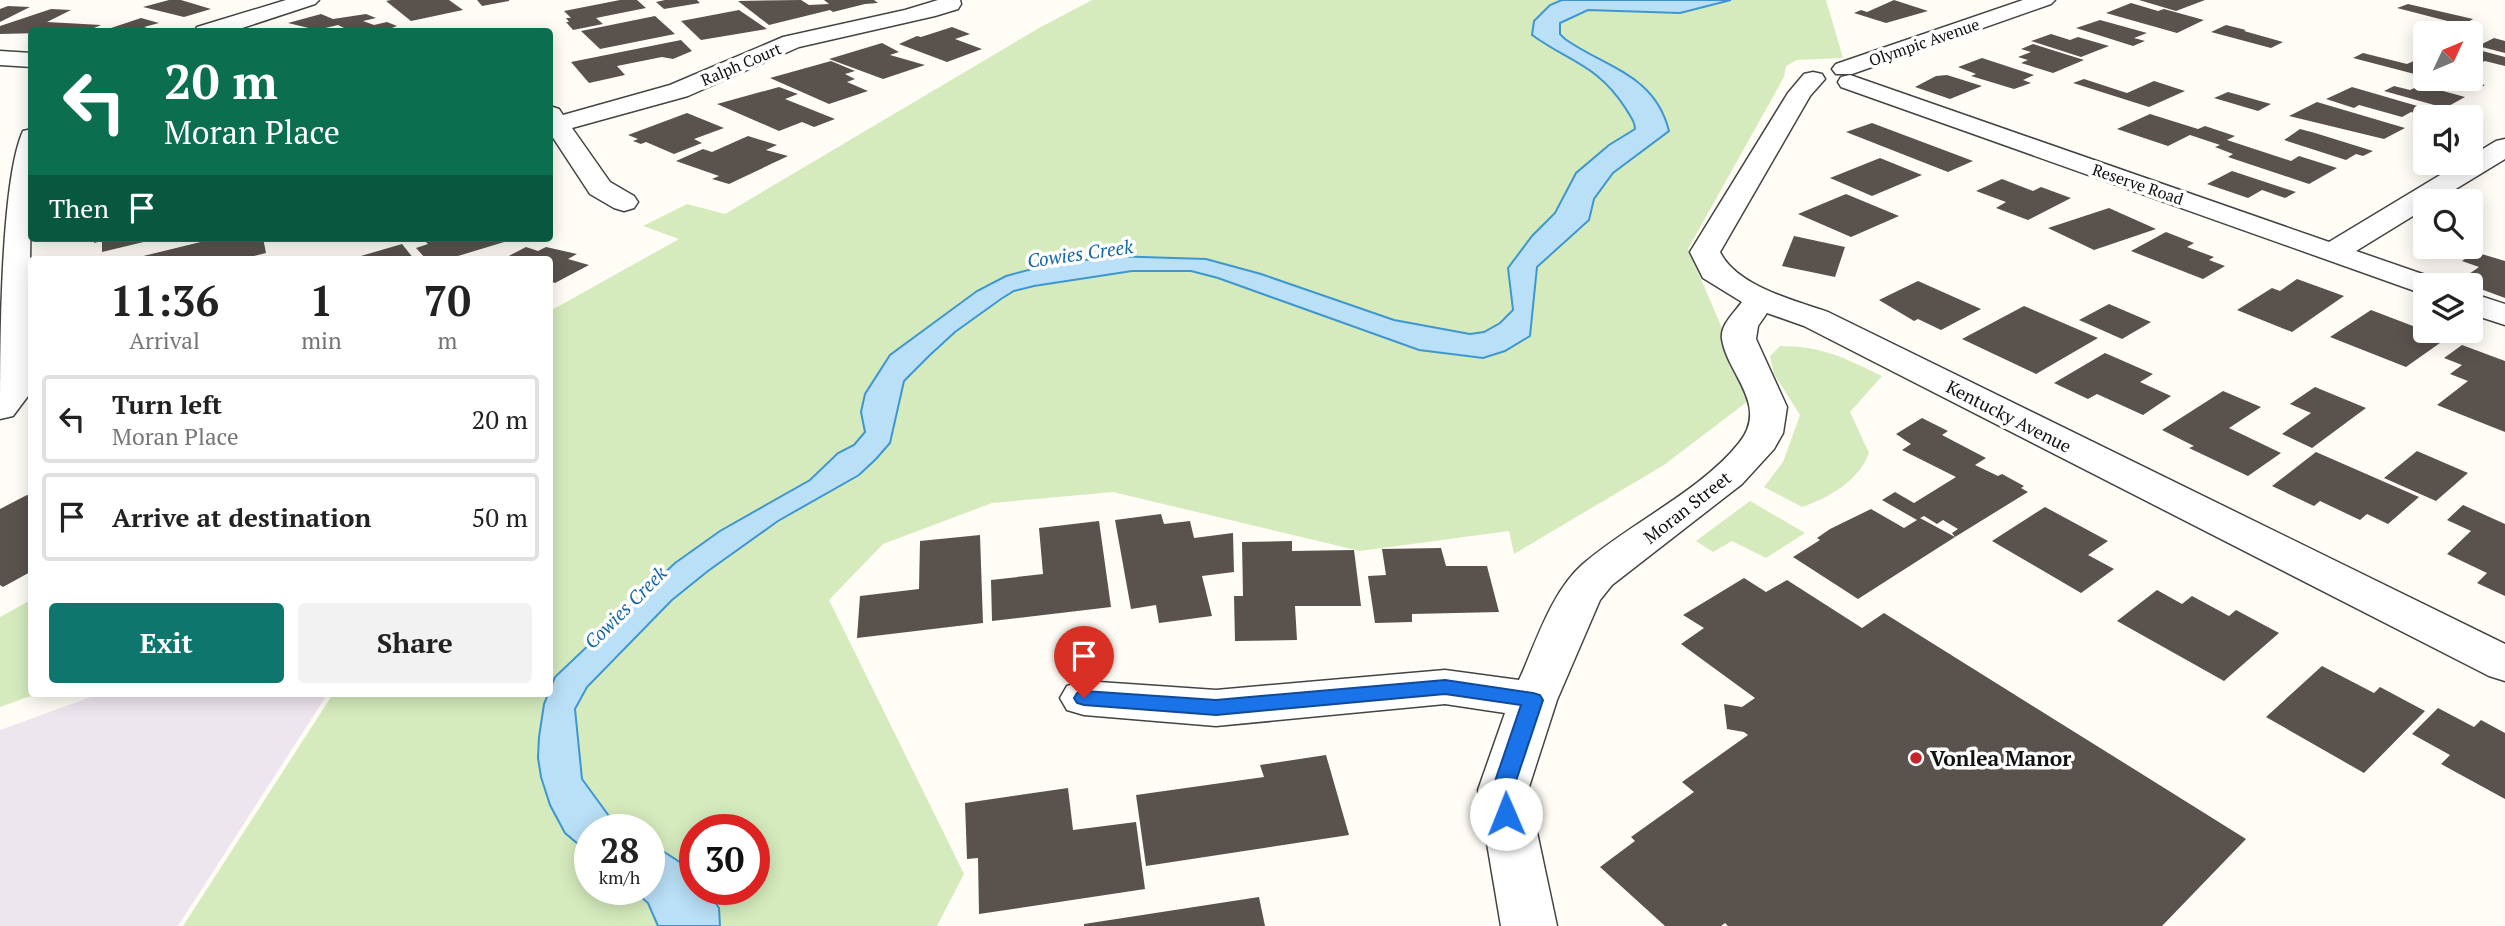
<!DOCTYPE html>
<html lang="en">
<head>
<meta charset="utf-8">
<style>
	body { margin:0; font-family:"PT Serif",serif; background:#f2f2f2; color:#222; height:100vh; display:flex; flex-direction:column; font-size:26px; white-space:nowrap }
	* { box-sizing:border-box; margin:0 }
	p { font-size:23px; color:#767676 }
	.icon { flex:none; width:38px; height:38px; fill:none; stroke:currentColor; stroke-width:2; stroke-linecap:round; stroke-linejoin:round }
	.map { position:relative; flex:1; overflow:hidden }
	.sheet { position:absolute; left:28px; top:256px; width:525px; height:441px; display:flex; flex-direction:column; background:#fff; border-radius:7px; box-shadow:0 4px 18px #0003 }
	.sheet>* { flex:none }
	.hud { position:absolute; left:28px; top:28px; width:525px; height:214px; border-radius:7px; box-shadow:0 4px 18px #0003; background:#0b6e4f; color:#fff; overflow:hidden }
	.needle { width:46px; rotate:46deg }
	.tools { position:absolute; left:2413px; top:21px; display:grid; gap:14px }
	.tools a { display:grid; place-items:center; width:70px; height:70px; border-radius:7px; background:#fff; box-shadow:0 4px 18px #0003; font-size:35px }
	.speed { position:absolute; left:574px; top:814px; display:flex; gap:14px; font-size:35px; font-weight:700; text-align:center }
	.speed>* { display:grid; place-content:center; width:91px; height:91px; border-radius:50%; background:#fff; box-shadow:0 4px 18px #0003; line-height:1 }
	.speed small { font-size:18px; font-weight:400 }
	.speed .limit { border:10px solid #d22; background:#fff; color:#111 }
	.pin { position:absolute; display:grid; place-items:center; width:60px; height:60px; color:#fff; margin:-72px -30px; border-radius:50% 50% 50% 0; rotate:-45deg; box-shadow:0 0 7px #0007 }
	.pin .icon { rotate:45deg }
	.me { position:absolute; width:77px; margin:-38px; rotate:359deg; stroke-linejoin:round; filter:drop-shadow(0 0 5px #0008) }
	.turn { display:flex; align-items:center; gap:24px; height:147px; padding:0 21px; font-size:32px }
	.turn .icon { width:91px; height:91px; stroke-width:2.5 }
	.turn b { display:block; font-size:49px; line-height:60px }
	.then { display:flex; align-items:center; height:66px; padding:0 21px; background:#0003; gap:14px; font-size:26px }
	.eta { display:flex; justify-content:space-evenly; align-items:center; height:119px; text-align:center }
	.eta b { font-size:42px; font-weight:700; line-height:49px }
	.cta { display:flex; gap:14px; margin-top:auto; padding:14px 21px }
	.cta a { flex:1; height:80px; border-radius:7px; background:#0f766e; color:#fff; font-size:28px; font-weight:700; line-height:80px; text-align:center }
	.cta a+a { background:#f2f2f2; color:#222 }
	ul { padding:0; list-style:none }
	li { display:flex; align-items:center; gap:21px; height:88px; margin:0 14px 10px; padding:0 7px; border:4px solid #e0e0e0; border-radius:7px }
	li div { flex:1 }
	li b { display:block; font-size:26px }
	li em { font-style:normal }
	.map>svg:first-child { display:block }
	.industrial { fill:#eee6ef }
	.green { fill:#d5ebbd; fill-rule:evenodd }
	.water { fill:#b9e0f7; stroke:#3f96cf; stroke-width:2 }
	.building { fill:#5a524d }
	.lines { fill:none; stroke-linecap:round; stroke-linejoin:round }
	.minor-casing { stroke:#444; stroke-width:3 }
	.minor { fill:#fff; fill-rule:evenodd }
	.route { fill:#1a73e8; stroke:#114b97; stroke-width:2 }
	.poi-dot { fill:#c4262e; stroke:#fff; stroke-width:2.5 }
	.labels { text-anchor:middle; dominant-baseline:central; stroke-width:7; stroke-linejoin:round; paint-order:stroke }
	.far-street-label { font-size:16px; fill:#111; stroke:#fff }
	.street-label { font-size:18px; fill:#111; stroke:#fff }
	.water-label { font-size:19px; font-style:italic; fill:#1768a6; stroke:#fff }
	.near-poi-label { font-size:21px; font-weight:bold; fill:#111; stroke:#fff; text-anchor:start }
</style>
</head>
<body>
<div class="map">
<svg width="2505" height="926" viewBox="0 0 2505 926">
	<rect width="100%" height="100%" fill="#fffdf5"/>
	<polygon class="industrial" points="102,693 313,693 325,698 178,926 0,926 0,730"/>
	<g class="green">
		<path d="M1092 0H1826L1843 58 1797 60 1786 66 1784 77 1688 249 1752 398 1664 465 1514 554 1509 531 1360 551 1113 492 992 503 883 544 829 600 964 874 937 926H183L331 697 324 693H550V311L679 239 643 226 687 204 725 214 1039 28ZM590 830H649V889H590ZM695 830H754V889H695Z"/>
		<path d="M1780 346C1823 346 1844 358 1882 376L1850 412 1869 453C1859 481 1828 498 1802 507L1764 487 1783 462 1800 415 1774 374 1770 356Z"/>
		<polygon points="1750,501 1805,533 1766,558 1732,541 1713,552 1696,541"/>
		<polygon points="31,600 32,693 39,693 0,707 0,617"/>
	</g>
	<g class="water">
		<path d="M1562 0H1731L1680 13 1588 10 1560 23V34L1565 39C1606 68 1655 74 1669 131L1613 173 1594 199 1589 220 1537 267 1530 336 1505 351 1483 358 1419 350 1218 278 1191 271H1132L1034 286 1014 291 1001 299 955 332 930 355 904 381 890 443 876 459 859 475 778 521 708 571 672 600 587 687 575 709 582 779 609 816 629 829 590 830V854L565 833 550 805 541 777 538 758 539 737 544 704 555 677 675 563 720 531 810 480 838 453 854 445 865 432 861 412 865 394 890 355 977 291 1006 276 1036 268 1110 256 1206 259 1261 274 1394 320 1470 334 1484 332 1500 323 1513 310 1508 268 1532 236 1555 213 1576 173 1609 145 1635 129C1635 121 1630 116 1626 109 1598 65 1571 63 1532 35L1534 21 1550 5Z"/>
		<polygon points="649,842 695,872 695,889 707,889 719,908 720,926 658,926 648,903 632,889 649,889"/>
	</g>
	<g class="building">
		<polygon points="169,0 181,0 211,9 184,17 143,7"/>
		<polygon points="391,0 449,0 463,10 411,21 386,1"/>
		<polygon points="477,0 509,0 509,1 482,6"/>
		<polygon points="620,0 637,0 646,8 596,18 603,24 573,30 566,22 569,22 566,18 571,18 564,11"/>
		<polygon points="665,0 697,0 700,3 664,9 656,2"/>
		<polygon points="801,0 809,5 829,4 824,0 874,0 878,3 865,4 833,12 830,10 769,25 738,1"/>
		<polygon points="1894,0 1928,11 1886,23 1854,13 1861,10 1867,12"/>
		<polygon points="2139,0 2205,0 2176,11"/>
		<polygon points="2131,3 2158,11 2164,9 2204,20 2177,33 2106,13"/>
		<polygon points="2408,4 2473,19 2463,25 2397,8"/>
		<polygon points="8,6 30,7 0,22 0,9"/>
		<polygon points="51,9 71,10 47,22 101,25 85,32 0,34 0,26"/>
		<polygon points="739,10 767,29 701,40 681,21"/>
		<polygon points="321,14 333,19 366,14 376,18 363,21 374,25 387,22 397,26 382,32 333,32 344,28 338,25 317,30 288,23"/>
		<polygon points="655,16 675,34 600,49 581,31"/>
		<polygon points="141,18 159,23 144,27 151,29 142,32 99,32"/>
		<polygon points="2100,20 2147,33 2134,38 2145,41 2133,46 2076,28"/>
		<polygon points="2226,25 2246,30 2244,31 2283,42 2271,48 2211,32"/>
		<polygon points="952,27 970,34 955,39 982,49 947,62 899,44 917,36 921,37"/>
		<polygon points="2051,34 2070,40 2078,37 2109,46 2081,57 2031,41"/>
		<polygon points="2494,38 2505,41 2505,53 2478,46"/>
		<polygon points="681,40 692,51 673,59 662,57 617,66 625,75 589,83 571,62"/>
		<polygon points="882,43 899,52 890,55 925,65 883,79 829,59"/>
		<polygon points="2033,44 2084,60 2053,73 2021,63 2028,60 2018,57 2031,52 2021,49"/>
		<polygon points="2471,48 2505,57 2505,66 2485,61 2478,64 2471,62"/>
		<polygon points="2363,53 2407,64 2416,60 2426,62 2426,77 2353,58"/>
		<polygon points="1982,58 2034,75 2023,80 2031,83 2014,89 1971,76 1976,74 1958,67"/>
		<polygon points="831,61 855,71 845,74 855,79 847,82 868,91 829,104 770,78"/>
		<polygon points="2471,74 2481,76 2472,82 2485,85 2477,90 2434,80 2471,79"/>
		<polygon points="1947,75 1982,86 1950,99 1915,87 1936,76"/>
		<polygon points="2084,79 2127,93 2154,81 2185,91 2149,107 2073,83"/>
		<polygon points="2421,85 2465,97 2445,108 2384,91 2394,86 2410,90"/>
		<polygon points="779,87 798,94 785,99 835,119 814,127 802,122 779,131 717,104"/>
		<polygon points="2352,87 2438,112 2427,117 2411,112 2402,117 2359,105 2354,108 2326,99"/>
		<polygon points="2228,92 2271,104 2258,111 2214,98"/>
		<polygon points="2317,102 2405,128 2384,139 2289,116"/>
		<polygon points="687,113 724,128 694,139 702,143 674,154 646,142 641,144 633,141 638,139 628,135"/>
		<polygon points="2150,114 2198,129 2205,126 2235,136 2227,140 2291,161 2299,156 2337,168 2309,184 2228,157 2233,154 2215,147 2220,145 2190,135 2168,146 2117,129"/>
		<polygon points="1872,123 1973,161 1948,172 1846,132"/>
		<polygon points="2300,129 2315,133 2373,151 2363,156 2356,154 2346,160 2284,140"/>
		<polygon points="748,136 777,145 766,150 788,156 729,184 712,179 719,176 676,161 703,149 712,152"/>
		<polygon points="1880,158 1922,175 1872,196 1830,178"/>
		<polygon points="2232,171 2296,192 2285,198 2262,190 2248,198 2207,184"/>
		<polygon points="2002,179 2033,191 2041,187 2071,198 2028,220 1996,208 2006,202 1976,191"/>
		<polygon points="1846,194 1899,216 1851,237 1798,214"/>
		<polygon points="2109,208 2156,229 2094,250 2048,228"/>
		<polygon points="2166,232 2194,243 2187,247 2214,257 2209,260 2225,266 2203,279 2131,251"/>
		<polygon points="1794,236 1845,247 1835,277 1782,266"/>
		<polygon points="94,238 156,238 156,239 102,252 102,241 94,243"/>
		<polygon points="217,238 263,238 266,253 241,259 131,259"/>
		<polygon points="422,238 514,238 514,239 448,259 426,259 416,248 428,244"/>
		<polygon points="402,244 414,259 354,259 354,258"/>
		<polygon points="526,247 538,251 546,247 577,254 568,259 589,265 555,283 550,281 550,259 503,259"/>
		<polygon points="2475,252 2505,261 2505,298 2459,281 2479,267 2462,261"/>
		<polygon points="2297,279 2344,296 2292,332 2237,310 2272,288 2280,291"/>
		<polygon points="1918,281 1981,309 1941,330 1918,319 1914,321 1879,300"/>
		<polygon points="2109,304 2151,322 2122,339 2079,320"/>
		<polygon points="2024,306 2098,338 2036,374 1962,339"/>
		<polygon points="2371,310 2426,331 2447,338 2406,367 2330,337"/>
		<polygon points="2462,345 2505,361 2505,432 2437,405 2468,381 2450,374 2462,365 2444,358"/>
		<polygon points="2105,353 2153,374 2140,382 2171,396 2143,415 2097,394 2088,399 2054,383"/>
		<polygon points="2315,387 2366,408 2312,448 2282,434 2311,413 2290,404"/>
		<polygon points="2223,391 2261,407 2229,428 2281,453 2248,476 2189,448 2194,446 2162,430"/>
		<polygon points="1922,418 1948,431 1942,435 1986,458 1975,465 1998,476 2002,474 2024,486 2021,488 2028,492 1955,537 1952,533 1958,529 1943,520 1937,524 1924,516 1920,518 1955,537 1858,599 1793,557 1820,540 1817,538 1830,529 1871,509 1904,528 1917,520 1882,500 1895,492 1914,503 1956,477 1902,450 1911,444 1896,434"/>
		<polygon points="2417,451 2468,473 2436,501 2384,478"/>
		<polygon points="2316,452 2419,497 2388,524 2367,514 2360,520 2320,501 2314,506 2272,486"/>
		<polygon points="27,495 32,497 32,571 3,587 0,585 0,509"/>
		<polygon points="2463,505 2505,524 2505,596 2477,583 2487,573 2447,554 2471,531 2447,520"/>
		<polygon points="2045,507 2108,541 2088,555 2114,569 2081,593 1992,541"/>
		<polygon points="1161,514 1164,524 1190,521 1194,538 1233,533 1234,572 1202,576 1212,616 1159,623 1156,605 1131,609 1115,520"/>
		<polygon points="1099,521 1111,607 992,621 991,580 1043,574 1039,528"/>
		<polygon points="980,535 983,623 857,638 860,596 919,589 920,541"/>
		<polygon points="1292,541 1292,551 1354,550 1361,606 1295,606 1297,640 1235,641 1234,596 1243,596 1242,542"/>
		<polygon points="1441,548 1446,566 1487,566 1499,612 1412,614 1412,622 1375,623 1368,576 1386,575 1382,549"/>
		<polygon points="1744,578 1766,592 1787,580 1862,628 1884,613 2246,839 2162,926 1728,926 1725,923 1721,926 1665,926 1600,867 1635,841 1631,837 1694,792 1682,782 1748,735 1744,732 1727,729 1724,704 1742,707 1755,698 1681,644 1704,628 1683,615"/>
		<polygon points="2157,590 2182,604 2192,596 2229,616 2236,610 2279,633 2224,681 2117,621"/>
		<polygon points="2322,666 2374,693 2380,687 2425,711 2364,773 2266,717"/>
		<polygon points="2438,708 2474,727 2481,720 2505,733 2505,799 2441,764 2450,755 2412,734"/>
		<polygon points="1326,755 1349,835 1146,866 1136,795 1264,777 1260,765"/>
		<polygon points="1068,788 1073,830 1136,822 1145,889 979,914 978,858 967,859 965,803"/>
		<polygon points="1259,897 1265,926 1084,926 1084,924"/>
	</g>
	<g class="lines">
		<g class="minor-casing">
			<g id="minor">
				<polygon points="286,0 319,0 315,4 230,32 194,32 197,27"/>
				<polygon points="938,0 960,0 961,4 958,9 935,16 799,47 688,96 572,128 610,182 634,196 638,202 634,208 624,211 614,208 590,194 550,133 550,106 559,109 563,115 670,85 783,37 905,10"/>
				<polygon points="2023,0 2055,0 2051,4 1852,74 1836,74 1832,69 1836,64"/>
				<polygon points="0,51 32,53 32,67 0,65"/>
				<path d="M1813 72 1822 74 1825 79 1810 96 1720 252C1737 286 1793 300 1828 312L2505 644V681L2489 676 1804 326 1767 313 1758 326 1756 339 1787 407 1783 433 1774 449 1742 484 1612 585 1600 600 1557 700 1528 790 1557 926H1501L1478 790 1505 713 1445 704 1216 726 1084 715 1067 710 1060 698 1067 686 1084 681 1216 690 1445 670 1519 680C1536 643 1551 592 1583 564 1629 524 1702 490 1739 443 1770 405 1727 374 1722 339 1720 325 1734 313 1742 302L1703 278 1690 252 1788 93 1804 74Z"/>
				<polygon points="1850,75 2329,242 2460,163 2471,163 2471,156 2496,141 2505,139 2505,159 2436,201 2426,201 2426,208 2356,251 2437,279 2441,285 2426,285 2426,295 1841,87 1838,82 1841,77"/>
				<path d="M32 129 28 396 13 416 0 419C0 353 0 182 23 131Z"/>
				<polygon points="2471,293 2505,304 2505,325 2471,314"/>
			</g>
		</g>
		<use href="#minor" class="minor"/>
	</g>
	<polygon class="route" points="1445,680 1533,693 1540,695 1543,700 1513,790 1517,814 1514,821 1506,823 1499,821 1492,790 1521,705 1445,694 1216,715 1084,705 1077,703 1074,698 1077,693 1084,691 1216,700"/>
	<circle class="poi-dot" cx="1916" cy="758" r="7"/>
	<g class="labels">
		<g class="far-street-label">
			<text transform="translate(1924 42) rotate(-19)">Olympic Avenue</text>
			<text transform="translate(741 64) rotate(-23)">Ralph Court</text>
			<text transform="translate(2138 184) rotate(19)">Reserve Road</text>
		</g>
		<g class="street-label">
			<text transform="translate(2009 416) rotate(27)">Kentucky Avenue</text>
			<text transform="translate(1687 507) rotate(-38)">Moran Street</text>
		</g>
		<g class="water-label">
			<text transform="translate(1080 253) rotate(-8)">Cowies Creek</text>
			<text transform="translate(625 607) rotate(-45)">Cowies Creek</text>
		</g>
		<g class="near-poi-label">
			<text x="1930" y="758">Vonlea Manor</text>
		</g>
	</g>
</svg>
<div class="tools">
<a><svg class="needle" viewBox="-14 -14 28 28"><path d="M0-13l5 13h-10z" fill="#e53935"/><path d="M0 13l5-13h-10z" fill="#767676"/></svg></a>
<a><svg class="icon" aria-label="sound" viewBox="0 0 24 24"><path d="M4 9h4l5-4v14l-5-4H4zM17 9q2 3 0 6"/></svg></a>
<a><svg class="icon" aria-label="search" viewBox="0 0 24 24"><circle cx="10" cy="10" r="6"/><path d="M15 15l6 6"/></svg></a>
<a><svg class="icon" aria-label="layers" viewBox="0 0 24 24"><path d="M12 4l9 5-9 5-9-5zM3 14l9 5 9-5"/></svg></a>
</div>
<div class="speed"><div>28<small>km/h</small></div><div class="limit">30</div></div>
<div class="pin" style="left:1084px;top:698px;background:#d93025"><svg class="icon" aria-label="arrive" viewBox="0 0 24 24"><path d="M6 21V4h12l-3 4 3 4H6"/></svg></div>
<svg class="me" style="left:1506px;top:814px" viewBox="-20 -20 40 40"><circle r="19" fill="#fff"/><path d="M0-13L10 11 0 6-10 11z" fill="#1a73e8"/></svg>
<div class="hud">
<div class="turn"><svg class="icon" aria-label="left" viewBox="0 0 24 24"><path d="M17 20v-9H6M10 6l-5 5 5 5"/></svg><div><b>20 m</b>Moran Place</div></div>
<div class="then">Then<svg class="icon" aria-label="arrive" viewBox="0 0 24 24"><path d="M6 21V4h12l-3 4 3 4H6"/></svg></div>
</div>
<section class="sheet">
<div class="eta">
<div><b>11:36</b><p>Arrival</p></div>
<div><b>1</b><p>min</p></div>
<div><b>70</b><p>m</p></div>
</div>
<ul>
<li><svg class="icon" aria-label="left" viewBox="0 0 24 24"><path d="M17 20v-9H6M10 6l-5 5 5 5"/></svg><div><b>Turn left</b><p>Moran Place</p></div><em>20 m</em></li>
<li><svg class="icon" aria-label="arrive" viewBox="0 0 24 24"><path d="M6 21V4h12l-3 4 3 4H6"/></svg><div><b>Arrive at destination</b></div><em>50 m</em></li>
</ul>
<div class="cta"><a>Exit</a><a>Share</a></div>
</section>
</div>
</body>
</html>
